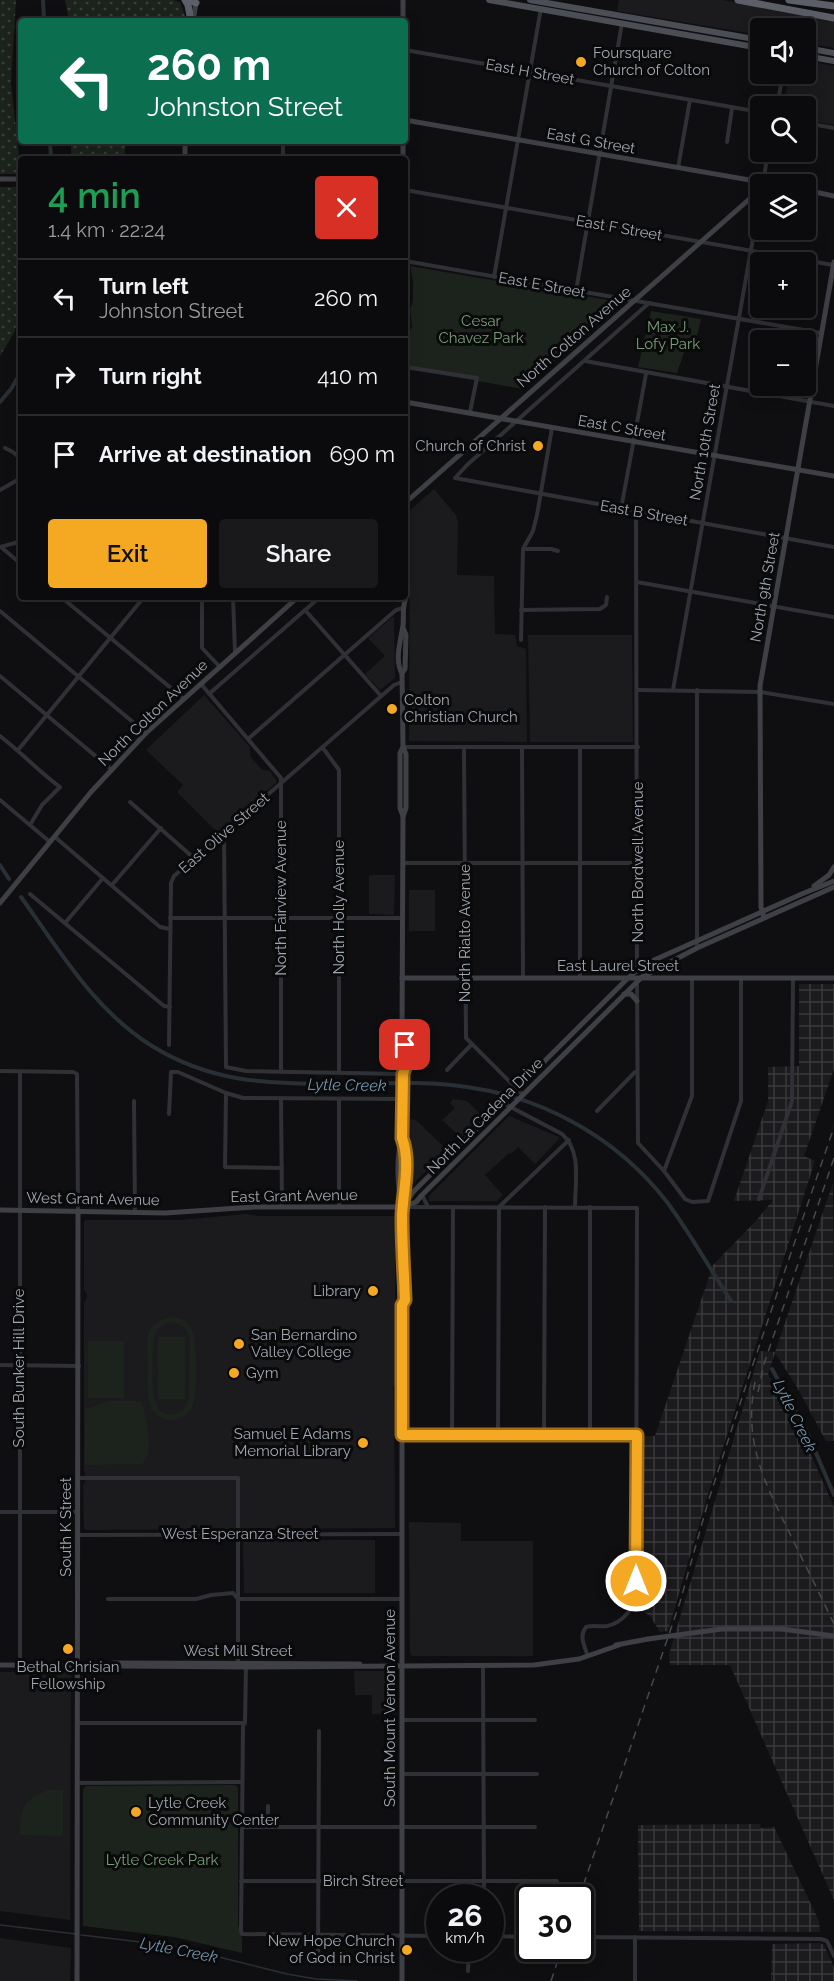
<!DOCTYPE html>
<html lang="en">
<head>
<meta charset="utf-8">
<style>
	body { margin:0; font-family:Raleway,sans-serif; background:#19191b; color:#f1f3f6; height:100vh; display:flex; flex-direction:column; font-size:22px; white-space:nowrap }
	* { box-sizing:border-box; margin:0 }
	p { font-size:20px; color:#9a9b9d }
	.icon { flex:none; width:33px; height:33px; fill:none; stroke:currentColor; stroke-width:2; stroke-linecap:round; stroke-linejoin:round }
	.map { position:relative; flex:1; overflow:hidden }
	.details { position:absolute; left:18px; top:156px; width:390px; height:444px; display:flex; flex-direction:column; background:#0b0b0d; border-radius:6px; box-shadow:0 3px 15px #0003,0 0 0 2px #2b2b2e }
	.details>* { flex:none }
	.top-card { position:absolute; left:18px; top:18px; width:390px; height:126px; border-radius:6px; box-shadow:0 3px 15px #0003,0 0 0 2px #2b2b2e; background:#0b6e4f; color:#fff; overflow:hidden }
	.controls { position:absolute; left:750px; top:18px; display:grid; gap:12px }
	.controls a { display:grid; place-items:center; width:66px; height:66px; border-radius:6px; background:#0b0b0d; box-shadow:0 3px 15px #0003,0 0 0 2px #2b2b2e; font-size:30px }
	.speed { position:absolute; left:426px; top:1884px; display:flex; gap:12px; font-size:30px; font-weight:700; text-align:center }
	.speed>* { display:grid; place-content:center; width:78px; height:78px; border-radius:50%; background:#0b0b0d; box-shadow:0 3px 15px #0003,0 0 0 2px #2b2b2e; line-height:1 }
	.speed small { font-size:15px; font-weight:400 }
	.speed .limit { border:3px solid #111; border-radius:9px; background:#fff; color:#111 }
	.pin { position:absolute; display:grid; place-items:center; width:51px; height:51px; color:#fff; margin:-26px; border-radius:12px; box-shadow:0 3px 9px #0006 }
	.me { position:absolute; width:66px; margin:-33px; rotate:0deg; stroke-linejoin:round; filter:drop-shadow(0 0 4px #0008) }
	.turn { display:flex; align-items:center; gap:21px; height:126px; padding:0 30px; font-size:27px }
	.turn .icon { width:78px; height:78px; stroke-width:2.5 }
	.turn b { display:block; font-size:42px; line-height:51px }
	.round { display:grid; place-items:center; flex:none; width:63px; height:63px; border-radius:6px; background:#19191b }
	.headline { display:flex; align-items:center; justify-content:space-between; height:102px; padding:0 30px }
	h1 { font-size:36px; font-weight:600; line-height:45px; color:#1e9e55 }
	.cta { display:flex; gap:12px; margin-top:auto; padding:12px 30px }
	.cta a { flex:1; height:69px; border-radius:6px; background:#f5a922; color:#111; font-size:24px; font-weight:600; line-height:69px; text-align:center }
	.cta a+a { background:#19191b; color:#f1f3f6 }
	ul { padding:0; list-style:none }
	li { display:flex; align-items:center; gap:18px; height:78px; padding:0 30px; border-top:2px solid #2b2b2e }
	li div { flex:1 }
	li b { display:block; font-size:22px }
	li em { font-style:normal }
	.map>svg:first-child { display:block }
	.built { fill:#1b1b1e }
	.industrial { fill:url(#industrial-grid) }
	.grass { fill:url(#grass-dots) }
	.green { fill:#1c231c; fill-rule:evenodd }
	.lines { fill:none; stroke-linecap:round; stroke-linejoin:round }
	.stream { stroke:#283036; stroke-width:1.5 }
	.canal { stroke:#283036; stroke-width:4 }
	.street { stroke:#303136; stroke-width:4 }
	.secondary { stroke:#3e4046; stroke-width:5 }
	.primary { stroke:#4c4e55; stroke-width:6 }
	.highway { stroke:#5c5f67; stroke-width:7 }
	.rail { stroke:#47494f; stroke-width:1.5; stroke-dasharray:8 6; stroke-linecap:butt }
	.secondary-bridge { stroke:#3e4046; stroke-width:5 }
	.route-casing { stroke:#9f6e16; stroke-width:15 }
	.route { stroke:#f5a922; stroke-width:10 }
	.poi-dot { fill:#f5a922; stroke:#0a0a0b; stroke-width:2 }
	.labels { text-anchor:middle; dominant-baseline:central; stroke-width:6; stroke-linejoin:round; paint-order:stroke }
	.poi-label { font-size:15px; fill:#a0a6b2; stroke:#0a0a0b; text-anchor:start }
	.street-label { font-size:15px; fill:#a0a6b2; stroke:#0a0a0b }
	.park-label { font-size:15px; fill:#769e77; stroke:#0a0a0b }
	.water-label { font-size:16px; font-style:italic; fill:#7595af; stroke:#0a0a0b }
</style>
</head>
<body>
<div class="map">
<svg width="834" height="1981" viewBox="0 0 834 1981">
	<defs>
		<pattern id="industrial-grid" width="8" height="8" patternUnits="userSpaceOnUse" patternTransform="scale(1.5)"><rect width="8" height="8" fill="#1b1b1e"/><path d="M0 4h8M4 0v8" fill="none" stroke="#39393c"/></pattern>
		<pattern id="grass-dots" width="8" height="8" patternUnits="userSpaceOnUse" patternTransform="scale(1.5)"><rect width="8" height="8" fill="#1c231c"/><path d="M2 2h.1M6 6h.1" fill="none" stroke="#3a403b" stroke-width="1.8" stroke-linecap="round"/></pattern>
	</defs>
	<rect width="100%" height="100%" fill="#0f0f11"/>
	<g class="built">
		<polygon points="619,0 723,0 834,21 834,48 806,43 806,28 760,28 760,35 617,11"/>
		<polygon points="806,61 834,66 834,125 806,120 806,106 784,106 789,74 806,74"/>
		<polygon points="434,489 456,515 458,522 457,575 494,576 495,634 515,635 517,646 526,649 527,742 409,741 410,510"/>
		<polygon points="394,616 395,678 380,690 365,674 385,656 368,638"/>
		<polygon points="528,635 632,635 633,742 530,742"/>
		<polygon points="204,695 250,747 250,756 262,770 270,771 277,782 218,833 177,792 183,785 146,750"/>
		<polygon points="369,875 395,875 394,915 369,914"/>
		<rect x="409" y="890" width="26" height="41"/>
		<polygon points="453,1099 467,1101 483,1117 461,1138 442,1120 455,1108 450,1103"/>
		<polygon points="509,1116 559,1137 559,1139 535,1164 518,1147 511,1154 509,1153 485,1175 503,1195 497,1201 429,1201 429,1196"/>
		<polygon points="410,1119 416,1120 448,1151 411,1185"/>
		<polygon points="246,1214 259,1216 395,1216 395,1385 393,1388 394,1402 395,1528 86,1530 84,1528 83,1485 85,1483 85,1472 84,1471 84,1303 86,1300 87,1294 84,1290 84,1222 86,1220 181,1220"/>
		<polygon points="409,1522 461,1523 461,1541 533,1541 533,1656 412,1656 410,1653"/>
		<polygon points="246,1540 375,1540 375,1593 244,1593 243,1542"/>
		<polygon points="354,1671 391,1671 395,1676 396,1714 372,1714 372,1695 355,1695"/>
		<polygon points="0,1672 70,1672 71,1674 70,1920 0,1911"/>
		<polygon points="0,1938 71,1948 70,1981 0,1981"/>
	</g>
	<g class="industrial">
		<polygon points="799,984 834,984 834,1069 804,1156 815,1161 709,1491 668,1631 660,1632 650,1616 639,1609 643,1436 655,1436 713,1265 756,1221 773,1200 734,1201 768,1101 768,1067 799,1066"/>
		<polygon points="833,1183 834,1441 826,1441 797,1387 775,1353 768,1374 800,1430 834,1507 834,1900 730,1665 670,1665 669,1654 760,1351 775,1352"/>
		<polygon points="760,1824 761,1828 774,1827 819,1921 820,1932 639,1931 638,1825"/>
		<polygon points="820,1943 824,1945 834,1967 834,1981 771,1981 772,1944"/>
	</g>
	<g class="grass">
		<polygon points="0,0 16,0 11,83 21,174 0,174"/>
		<polygon points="65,0 173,0 180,2 187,21 69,21"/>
		<polygon points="71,141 126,141 124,159 71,159"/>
		<polygon points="0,187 21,187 21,309 14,333 0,356"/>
	</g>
	<g class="green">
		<polygon points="410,266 619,302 619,305 523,389 410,369 410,330 412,327 410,309 413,301 413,283"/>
		<polygon points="651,311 701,319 695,344 685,349 677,373 638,367"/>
		<path d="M171 1317C179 1317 186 1320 191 1327 197 1337 198 1394 193 1405 190 1414 181 1420 171 1420 142 1419 148 1383 148 1363 148 1355 146 1344 148 1335 150 1325 161 1318 171 1317ZM168 1322C180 1322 188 1328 190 1340L189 1399 183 1410C144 1435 153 1356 154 1337L158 1329Z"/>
		<rect x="158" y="1337" width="27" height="62"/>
		<rect x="88" y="1341" width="36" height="57"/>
		<path d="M110 1401H141C146 1415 155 1454 142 1464L85 1465V1409Z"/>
		<polygon points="235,1785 238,1788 238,1924 242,1939 242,1953 174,1937 83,1926 83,1789 86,1786"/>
		<path d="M49 1790H63V1834L60 1836 20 1835C20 1810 23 1798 49 1790Z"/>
	</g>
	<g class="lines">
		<g class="stream">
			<polyline points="0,1925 76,1934"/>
			<polyline points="81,1935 175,1946 287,1974 316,1979 357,1981"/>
		</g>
		<g class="canal">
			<polyline points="43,0 44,21"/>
			<polyline points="50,141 51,159"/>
			<polyline points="0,402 11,389 21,372"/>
			<polyline points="0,865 9,879"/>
			<path d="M21 897C60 951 94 1010 152 1046 210 1082 266 1084 331 1084 376 1084 423 1080 467 1087 546 1098 618 1139 667 1202 690 1233 710 1269 731 1301"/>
			<polyline points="772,1369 807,1432 834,1495"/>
		</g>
		<g class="street">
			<polyline points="405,50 760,112"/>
			<polyline points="777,106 783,74"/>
			<polyline points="806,123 834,128"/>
			<polyline points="283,141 283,159"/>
			<polyline points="727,142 732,108"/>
			<polyline points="678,168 690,100"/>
			<polyline points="763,183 768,152"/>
			<polyline points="405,190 833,265"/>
			<polyline points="405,261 821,333"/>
			<polyline points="494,277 541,8"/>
			<polyline points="576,291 622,23"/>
			<polyline points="649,303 467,465 455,478 834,547"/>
			<polyline points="585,361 834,406"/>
			<polyline points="405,367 477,378 470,412"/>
			<polyline points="5,448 13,452 21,459"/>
			<polyline points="0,490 21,478"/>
			<polyline points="621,509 646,374"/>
			<polyline points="636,512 637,970"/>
			<polyline points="0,547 15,543 21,539"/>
			<polyline points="1,547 21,564"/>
			<polyline points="524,549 551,549 558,551"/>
			<polyline points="637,582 834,617"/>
			<polyline points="61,597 183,698"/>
			<polyline points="202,597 202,648 219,666"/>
			<polyline points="233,597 235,652"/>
			<polyline points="305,610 381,696"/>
			<polyline points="521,610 600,609 606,605 607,597"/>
			<polyline points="0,611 146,733"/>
			<polyline points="521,640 523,549 533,531 537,515 552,428"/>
			<polyline points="0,676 111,769"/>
			<polyline points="201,684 281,778 281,1071"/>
			<polyline points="638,690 761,692 834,704"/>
			<polyline points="673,690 760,199"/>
			<polyline points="697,690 697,948"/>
			<polyline points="209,694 320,597"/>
			<path d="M0 736C21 752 38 771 60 787L42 805 30 825"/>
			<polyline points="248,739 396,610 403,608"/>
			<polyline points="403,747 638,747"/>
			<polyline points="464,747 466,1038 523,1095"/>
			<polyline points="522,747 523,978"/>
			<polyline points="580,747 580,978"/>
			<polyline points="323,748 339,770 339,1072"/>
			<polyline points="18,750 144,597"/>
			<polyline points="0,800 50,842"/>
			<polyline points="130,802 195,859"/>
			<polyline points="224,832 226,1067 246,1071 403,1074"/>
			<polyline points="55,837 160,927 170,929"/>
			<polyline points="403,863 638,863"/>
			<polyline points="112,885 161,828"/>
			<polyline points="30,894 164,1006 170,1007"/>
			<polyline points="170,918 402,918"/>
			<polyline points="65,923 103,878"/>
			<polyline points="637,983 638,1143 664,1171 685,1199 692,1202 708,1201 741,1101 741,978"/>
			<polyline points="169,1045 171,883 174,876 394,685 402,682"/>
			<polyline points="447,1070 472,1044"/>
			<polyline points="0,1071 73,1072 77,1074 78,1211"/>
			<polyline points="20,1072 20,1665"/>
			<polyline points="226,1093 225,1167 282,1168"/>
			<polyline points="281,1099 282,1207"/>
			<polyline points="134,1101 135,1212"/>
			<path d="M503 1103 562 1134C582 1151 575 1183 575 1207"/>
			<polyline points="597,1111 635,1072"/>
			<polyline points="169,1114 171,1072 178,1072 226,1093 243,1098 403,1099"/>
			<polyline points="664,1171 692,1096 692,978"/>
			<polyline points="422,1195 428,1207"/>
			<polyline points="759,1199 792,1101 793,978"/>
			<polyline points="339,1207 339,1099"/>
			<path d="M406 1207 637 1208 636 1594C634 1609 622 1623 607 1626 599 1627 593 1625 586 1627 579 1636 584 1644 587 1654"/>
			<polyline points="0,1365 79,1366"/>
			<polyline points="402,1435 637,1435"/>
			<polyline points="452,1435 453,1207"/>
			<polyline points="498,1435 499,1207 569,1140"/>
			<polyline points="544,1436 545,1207"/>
			<polyline points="590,1436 590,1207"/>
			<polyline points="79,1478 238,1478 238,1663"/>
			<polyline points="0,1512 77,1512"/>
			<polyline points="78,1535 402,1534"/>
			<polyline points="108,1599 196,1599 211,1595 233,1593 238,1599 402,1599"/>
			<polyline points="483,1665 484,1898"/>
			<polyline points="246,1666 245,1723 243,1726 241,1931 242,1934 440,1936"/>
			<polyline points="402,1720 535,1720"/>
			<polyline points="78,1723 245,1723"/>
			<polyline points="402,1774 537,1774"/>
			<polyline points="78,1783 242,1782"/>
			<polyline points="242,1827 535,1827"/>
			<polyline points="268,1827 268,1806"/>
			<polyline points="241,1881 557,1881"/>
			<polyline points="490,1936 530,1937"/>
			<polyline points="580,1937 821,1939 827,1941 834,1956"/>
			<polyline points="318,1959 319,1731"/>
			<polyline points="468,1971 469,1948"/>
			<polyline points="635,1981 635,1937"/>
		</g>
		<g class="secondary">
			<polyline points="193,21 196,3"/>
			<polyline points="403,21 403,0"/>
			<polyline points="405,120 773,184"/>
			<polyline points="185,159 185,141"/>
			<polyline points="403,159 403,141"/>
			<polyline points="0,179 21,179"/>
			<polyline points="806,190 834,196"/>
			<polyline points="405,194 405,256"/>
			<polyline points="405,402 834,476"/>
			<polyline points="405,503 754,195 760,192"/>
			<polyline points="402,673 405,669 406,635 403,628"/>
			<polyline points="403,816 400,808 400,753 403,747"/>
			<polyline points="814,886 829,875 834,867"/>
			<polyline points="0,903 91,792 146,733 298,597"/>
			<polyline points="764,918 761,907 760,686 834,262"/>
			<polyline points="402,978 834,978"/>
			<polyline points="624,994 631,994 637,1001"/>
			<path d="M402 1038C407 1048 407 1064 403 1074L402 1138C396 1157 397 1188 403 1207"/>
			<path d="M403 1074C397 1064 398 1048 402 1038L403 816 406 808V754L403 747 402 673C394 661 401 639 403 626 404 616 402 607 406 597L405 448"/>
			<polyline points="403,1207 413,1192 626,980 643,965 804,893 834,881"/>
			<polyline points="0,1210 165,1213 254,1207 403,1207 416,1202 422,1195 642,977 697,948 834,887"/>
			<polyline points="402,1261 399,1269 400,1300 402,1305 402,1981"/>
			<path d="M402 1305 405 1300C404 1271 402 1243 402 1215 403 1191 411 1162 403 1139"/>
			<polyline points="782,1629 834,1636"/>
			<polyline points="616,1645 648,1639"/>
			<polyline points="0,1665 246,1667 534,1665 579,1659 619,1645"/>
			<polyline points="109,1665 113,1663 360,1664"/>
			<polyline points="77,1981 78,1211"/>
		</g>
		<g class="primary">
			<polyline points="489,0 760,48"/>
			<polyline points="530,0 760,40"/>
			<polyline points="806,48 834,53"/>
			<polyline points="806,56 834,61"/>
		</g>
		<g class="highway">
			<polyline points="185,0 188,5 191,21"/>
			<polyline points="187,0 196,3"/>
			<polyline points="738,0 834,18"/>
			<polyline points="789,0 834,6"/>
		</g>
		<g class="rail">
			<path d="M755 1382C743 1443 765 1483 791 1536 805 1565 820 1594 834 1624"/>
			<polyline points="758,1392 764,1364 834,1158"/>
			<polyline points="579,1898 680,1602 708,1502 751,1370 834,1127"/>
			<polyline points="551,1981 562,1948"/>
		</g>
		<polyline class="secondary-bridge" points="648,1639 722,1629 782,1629"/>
	</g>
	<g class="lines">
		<g class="route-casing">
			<path id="route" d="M405 1045V1068L403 1074 402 1138C411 1162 403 1191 402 1216 402 1244 404 1272 405 1300L402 1305V1435H637L636 1581"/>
		</g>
		<use href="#route" class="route"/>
	</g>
	<g class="poi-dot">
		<circle cx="581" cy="62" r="6"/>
		<circle cx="538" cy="446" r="6"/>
		<circle cx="392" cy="709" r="6"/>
		<circle cx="373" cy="1291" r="6"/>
		<circle cx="239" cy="1344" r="6"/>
		<circle cx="234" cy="1373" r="6"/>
		<circle cx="363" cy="1443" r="6"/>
		<circle cx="68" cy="1649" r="6"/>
		<circle cx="136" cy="1812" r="6"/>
		<circle cx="407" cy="1950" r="6"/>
	</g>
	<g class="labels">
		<g class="poi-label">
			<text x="593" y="53">Foursquare<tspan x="593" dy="17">Church of Colton</tspan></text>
			<text x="526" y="446" text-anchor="end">Church of Christ</text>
			<text x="404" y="700">Colton<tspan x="404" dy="17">Christian Church</tspan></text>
			<text x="361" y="1291" text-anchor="end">Library</text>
			<text x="251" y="1335">San Bernardino<tspan x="251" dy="17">Valley College</tspan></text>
			<text x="246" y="1373">Gym</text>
			<text x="351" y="1434" text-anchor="end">Samuel E Adams<tspan x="351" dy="17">Memorial Library</tspan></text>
			<text x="68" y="1667" text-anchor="middle">Bethal Chrisian<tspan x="68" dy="17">Fellowship</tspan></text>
			<text x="148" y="1803">Lytle Creek<tspan x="148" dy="17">Community Center</tspan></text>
			<text x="395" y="1941" text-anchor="end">New Hope Church<tspan x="395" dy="17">of God in Christ</tspan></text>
		</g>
		<g class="street-label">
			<text transform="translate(530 72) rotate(10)">East H Street</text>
			<text transform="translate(591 141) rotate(10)">East G Street</text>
			<text transform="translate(619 228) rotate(10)">East F Street</text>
			<text transform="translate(542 285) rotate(10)">East E Street</text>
			<text transform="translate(574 337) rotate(-41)">North Colton Avenue</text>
			<text transform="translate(622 428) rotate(10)">East C Street</text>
			<text transform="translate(705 442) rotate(-80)">North 10th Street</text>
			<text transform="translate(644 513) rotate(10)">East B Street</text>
			<text transform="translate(765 587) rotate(-80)">North 9th Street</text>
			<text transform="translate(153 713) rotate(-44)">North Colton Avenue</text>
			<text transform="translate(224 833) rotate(-41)">East Olive Street</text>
			<text transform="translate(638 862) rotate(-90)">North Bordwell Avenue</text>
			<text transform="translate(281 898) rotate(-90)">North Fairview Avenue</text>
			<text transform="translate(339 907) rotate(-90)">North Holly Avenue</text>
			<text transform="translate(465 933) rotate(-90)">North Rialto Avenue</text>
			<text x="618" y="966">East Laurel Street</text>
			<text transform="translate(485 1116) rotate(-45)">North La Cadena Drive</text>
			<text transform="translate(294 1196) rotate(-1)">East Grant Avenue</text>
			<text transform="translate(93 1199) rotate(1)">West Grant Avenue</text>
			<text transform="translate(19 1368) rotate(-90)">South Bunker Hill Drive</text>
			<text transform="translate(66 1527) rotate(-90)">South K Street</text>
			<text x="240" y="1534">West Esperanza Street</text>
			<text x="238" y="1651">West Mill Street</text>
			<text transform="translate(390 1708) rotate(-90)">South Mount Vernon Avenue</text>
			<text x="363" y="1881">Birch Street</text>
		</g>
		<g class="park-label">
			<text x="481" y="321">Cesar<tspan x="481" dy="17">Chavez Park</tspan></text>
			<text x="668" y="327">Max J.<tspan x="668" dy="17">Lofy Park</tspan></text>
			<text x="162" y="1860">Lytle Creek Park</text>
		</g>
		<g class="water-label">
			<text transform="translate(347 1085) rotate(1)">Lytle Creek</text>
			<text transform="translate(795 1416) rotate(64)">Lytle Creek</text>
			<text transform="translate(179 1950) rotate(11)">Lytle Creek</text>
		</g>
	</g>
</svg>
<div class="controls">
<a><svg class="icon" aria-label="sound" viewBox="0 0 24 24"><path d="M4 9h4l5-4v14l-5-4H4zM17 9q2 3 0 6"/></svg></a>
<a><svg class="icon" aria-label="search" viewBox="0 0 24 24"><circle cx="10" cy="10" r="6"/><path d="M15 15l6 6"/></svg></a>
<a><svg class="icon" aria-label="layers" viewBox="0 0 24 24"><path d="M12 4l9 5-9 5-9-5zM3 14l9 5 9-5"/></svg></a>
<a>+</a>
<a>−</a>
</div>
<div class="speed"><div>26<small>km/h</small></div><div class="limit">30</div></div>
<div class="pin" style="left:405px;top:1045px;background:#d93025"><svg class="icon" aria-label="arrive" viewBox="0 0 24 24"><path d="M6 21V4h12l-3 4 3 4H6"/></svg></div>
<svg class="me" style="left:636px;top:1581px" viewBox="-20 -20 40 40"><circle r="17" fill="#f5a922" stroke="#fff" stroke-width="3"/><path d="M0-11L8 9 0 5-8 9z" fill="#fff"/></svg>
<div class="top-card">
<div class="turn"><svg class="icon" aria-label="left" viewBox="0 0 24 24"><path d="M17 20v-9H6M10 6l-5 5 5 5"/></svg><div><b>260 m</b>Johnston Street</div></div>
</div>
<section class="details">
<div class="headline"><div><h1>4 min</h1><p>1.4 km · 22:24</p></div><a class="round" style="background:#d93025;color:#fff"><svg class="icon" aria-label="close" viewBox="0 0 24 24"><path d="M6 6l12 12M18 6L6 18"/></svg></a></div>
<ul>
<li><svg class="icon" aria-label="left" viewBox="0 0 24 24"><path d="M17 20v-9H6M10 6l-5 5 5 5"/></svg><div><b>Turn left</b><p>Johnston Street</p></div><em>260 m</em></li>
<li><svg class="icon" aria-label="right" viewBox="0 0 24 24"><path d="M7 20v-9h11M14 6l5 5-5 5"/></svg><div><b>Turn right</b></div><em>410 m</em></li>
<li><svg class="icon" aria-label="arrive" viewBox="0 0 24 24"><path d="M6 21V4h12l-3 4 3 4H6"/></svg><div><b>Arrive at destination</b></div><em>690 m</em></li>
</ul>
<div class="cta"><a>Exit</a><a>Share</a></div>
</section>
</div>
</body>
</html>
